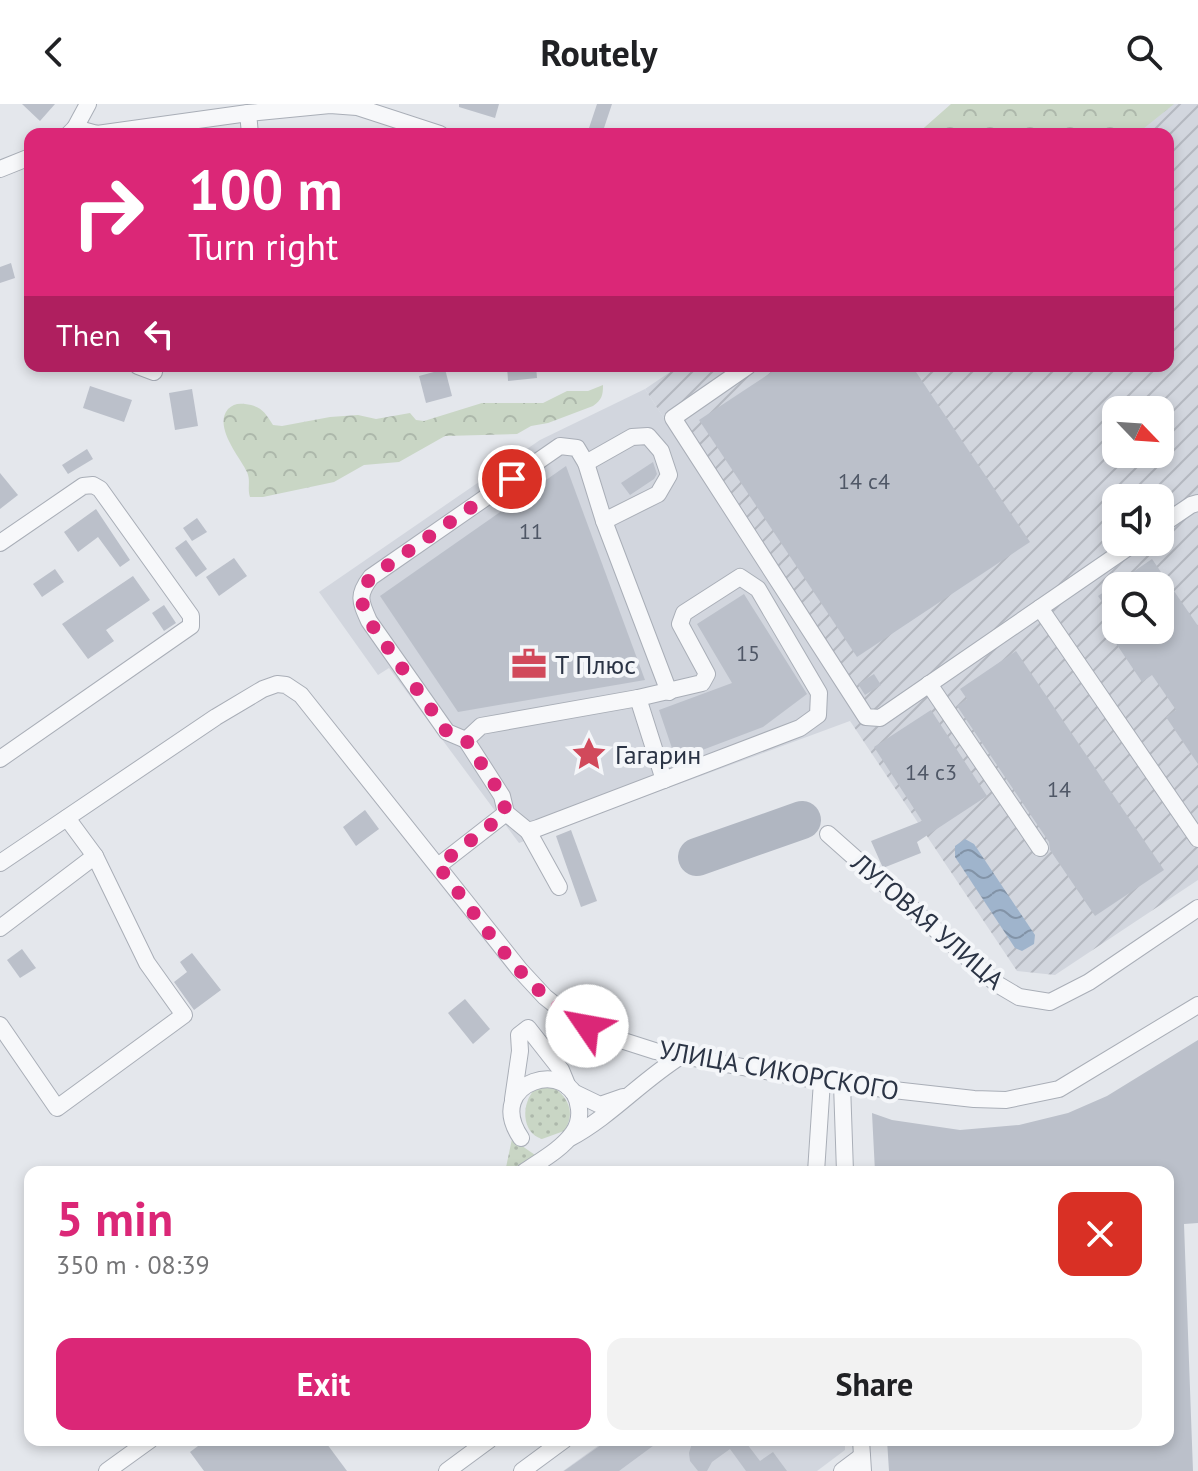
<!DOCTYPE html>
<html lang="en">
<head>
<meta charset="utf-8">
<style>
	body { margin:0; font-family:"PT Sans",sans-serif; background:#f2f2f2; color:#202124; height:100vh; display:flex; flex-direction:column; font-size:30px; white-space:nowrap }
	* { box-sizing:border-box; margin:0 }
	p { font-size:26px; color:#757577 }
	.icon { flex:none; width:44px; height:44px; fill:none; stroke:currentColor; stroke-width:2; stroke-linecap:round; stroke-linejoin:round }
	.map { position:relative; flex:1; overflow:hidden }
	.side { position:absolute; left:24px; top:1062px; width:1150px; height:280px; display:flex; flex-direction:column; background:#fff; border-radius:16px; box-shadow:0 4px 12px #0003 }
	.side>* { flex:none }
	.guide { position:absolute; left:24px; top:24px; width:1150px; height:244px; border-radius:16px; box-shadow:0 4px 12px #0003; background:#db2777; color:#fff; overflow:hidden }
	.needle { width:52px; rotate:115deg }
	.controls { position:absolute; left:1102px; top:292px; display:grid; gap:16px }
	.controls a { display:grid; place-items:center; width:72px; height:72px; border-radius:16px; background:#fff; box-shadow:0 4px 12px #0003; font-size:40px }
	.pin { position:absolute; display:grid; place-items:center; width:68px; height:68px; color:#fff; margin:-34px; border:4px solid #fff; border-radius:50%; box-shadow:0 2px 8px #0007 }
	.me { position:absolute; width:88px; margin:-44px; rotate:303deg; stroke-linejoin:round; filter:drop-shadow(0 0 6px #0008) }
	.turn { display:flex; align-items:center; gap:28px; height:168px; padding:0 32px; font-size:36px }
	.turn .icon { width:104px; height:104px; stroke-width:2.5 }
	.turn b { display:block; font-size:56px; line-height:68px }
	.then { display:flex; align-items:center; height:76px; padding:0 32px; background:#0003; gap:16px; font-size:30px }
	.round { display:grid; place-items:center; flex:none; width:84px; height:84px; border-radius:16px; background:#f2f2f2 }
	.headline { display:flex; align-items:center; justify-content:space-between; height:136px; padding:0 32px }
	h1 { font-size:48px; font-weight:800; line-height:60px; color:#db2777 }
	.button { display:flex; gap:16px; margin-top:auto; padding:16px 32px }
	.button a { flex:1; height:92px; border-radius:16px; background:#db2777; color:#fff; font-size:32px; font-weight:800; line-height:92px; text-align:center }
	.button a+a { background:#f2f2f2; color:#202124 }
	header { display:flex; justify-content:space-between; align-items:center; height:104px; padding:0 32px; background:#fff; font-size:36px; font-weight:800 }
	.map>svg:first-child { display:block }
	.built { fill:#d2d6de }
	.industrial { fill:url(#industrial-furrows); fill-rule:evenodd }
	.grass { fill:url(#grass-dots) }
	.forest { fill:url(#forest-crowns) }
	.water { fill:url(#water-waves) }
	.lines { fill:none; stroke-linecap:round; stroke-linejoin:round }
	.taxiway { stroke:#b0b6c1; stroke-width:38 }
	.building { fill:#bbc0ca }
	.minor-casing { stroke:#a9aeb7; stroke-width:18 }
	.minor { stroke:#f7f8fa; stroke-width:16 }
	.route { stroke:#db2777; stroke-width:14; stroke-dasharray:0 25.2 }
	.labels { text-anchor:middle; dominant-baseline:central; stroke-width:8; stroke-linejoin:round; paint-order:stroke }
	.number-label { font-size:22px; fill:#4f5766 }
	.poi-label { font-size:26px; fill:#2b3445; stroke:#f4f6f9; text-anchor:start }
	.street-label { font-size:26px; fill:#2b3445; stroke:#f4f6f9 }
</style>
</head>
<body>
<header><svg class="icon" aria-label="back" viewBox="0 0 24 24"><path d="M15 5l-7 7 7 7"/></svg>Routely<svg class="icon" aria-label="search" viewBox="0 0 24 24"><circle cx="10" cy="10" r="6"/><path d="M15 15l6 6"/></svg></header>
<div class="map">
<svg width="1198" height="1367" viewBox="0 0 1198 1367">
	<defs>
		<pattern id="industrial-furrows" width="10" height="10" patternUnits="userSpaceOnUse" patternTransform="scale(2)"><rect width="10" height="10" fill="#d2d6de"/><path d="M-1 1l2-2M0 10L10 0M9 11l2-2" fill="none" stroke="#b4b8c0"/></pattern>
		<pattern id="grass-dots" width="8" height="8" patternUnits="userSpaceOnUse" patternTransform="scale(2)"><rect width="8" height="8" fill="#c9d6c5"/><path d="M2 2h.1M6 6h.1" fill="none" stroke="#adb8ab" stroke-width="1.8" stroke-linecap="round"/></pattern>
		<pattern id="forest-crowns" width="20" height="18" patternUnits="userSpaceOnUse" patternTransform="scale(2)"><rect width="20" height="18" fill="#c9d6c5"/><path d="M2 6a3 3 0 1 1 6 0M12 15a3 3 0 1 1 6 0" fill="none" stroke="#adb8ab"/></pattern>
		<pattern id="water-waves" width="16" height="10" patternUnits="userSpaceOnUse" patternTransform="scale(2)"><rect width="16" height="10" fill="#9fb4cc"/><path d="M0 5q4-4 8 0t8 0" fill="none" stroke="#8293a7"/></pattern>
	</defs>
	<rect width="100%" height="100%" fill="#e4e7ec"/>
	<g class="built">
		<polygon points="645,285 858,614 519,739 389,564 378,571 319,488 540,336"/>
		<polygon points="606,1336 845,1336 845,1346 817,1367 563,1367"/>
	</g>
	<path class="industrial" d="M1074 0H1198V776L1055 871 1017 867 850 617 857 613 645 285 679 262H1168V30H1029ZM1116 306H1160V350H1116ZM1116 394H1160V438H1116ZM1116 482H1160V526H1116Z"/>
	<g class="grass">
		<path d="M550 981C567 991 577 1008 564 1027L542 1035C521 1029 521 999 535 985Z"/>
		<polygon points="512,1035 538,1053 515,1068 505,1068"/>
	</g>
	<g class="forest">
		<polygon points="951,0 1174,0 1138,29 1124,30 1109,24 1087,24 1066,30 917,30"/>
		<path d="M603 281C603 291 602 296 593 302L548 319 531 322 517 330 445 332 399 358 364 361 334 378 263 393H250C247 384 251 377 247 368 240 353 213 323 228 305 233 300 238 299 245 300 261 302 265 308 273 321L282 322 330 313 358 311 376 315 410 309 416 316 424 317 482 299H543L567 287H588Z"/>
	</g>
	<polygon class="water" points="965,735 974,740 1035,831 1034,840 1022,847 1015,844 955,753 955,742"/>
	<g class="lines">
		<polyline class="taxiway" points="697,753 802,716"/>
	</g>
	<g class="building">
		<polygon points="22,0 55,0 40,17"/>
		<polygon points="459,0 499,0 495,14 459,3"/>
		<polygon points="597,0 612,0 602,30 587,30"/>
		<polygon points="11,159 15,174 0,179 0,163"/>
		<polygon points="507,262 536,262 537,274 508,277"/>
		<polygon points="781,262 912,262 1030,438 857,553 699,316"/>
		<polygon points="445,265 452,292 426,299 419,272"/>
		<polygon points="90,282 132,296 124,318 83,304"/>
		<polygon points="192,285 198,322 175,326 169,289"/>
		<polygon points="87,345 93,355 68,370 62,361"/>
		<polygon points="653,358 657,370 654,375 630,391 621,379"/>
		<polygon points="566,362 645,576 458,608 380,492"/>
		<polygon points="0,369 18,391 0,405"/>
		<polygon points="96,405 130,456 120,463 98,433 78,448 64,428"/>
		<polygon points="197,414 207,428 192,437 183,424"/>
		<polygon points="186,436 207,465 196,473 175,444"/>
		<polygon points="234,454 247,472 219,492 206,473"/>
		<polygon points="1152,455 1198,522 1198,660 1166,613 1176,606 1152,571 1142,578 1107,526 1160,526 1160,482 1116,482 1116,518 1098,492"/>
		<polygon points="55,465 64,478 42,493 33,480"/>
		<polygon points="133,472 150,496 106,526 114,537 88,555 62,520"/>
		<polygon points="744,490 807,590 763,623 676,656 659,606 732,579 697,520"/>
		<polygon points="164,501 176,519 164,527 152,509"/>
		<polygon points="1016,547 1164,766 1095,812 1050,746 1049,738 957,602 967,595 960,585"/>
		<polygon points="874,570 881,581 865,591 858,580"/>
		<polygon points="931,606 987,692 917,738 921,749 883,764 871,737 922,717 874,643"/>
		<polygon points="365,706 379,725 356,742 343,723"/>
		<polygon points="571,726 597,797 581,803 556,732"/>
		<polygon points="22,845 36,864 20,874 7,856"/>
		<polygon points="192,849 221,886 194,906 174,878 187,868 180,858"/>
		<polygon points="465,895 490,925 473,940 448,909"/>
		<polygon points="1198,936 1198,1119 1184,1120 1193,1367 889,1367 887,1336 1168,1336 1168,1068 875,1068 872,1009 892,1016 960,1026 1019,1021 1068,1009 1107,992"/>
		<polygon points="206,1336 324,1336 347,1367 204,1367 190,1348"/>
		<polygon points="608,1336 661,1336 619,1367 564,1367"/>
		<polygon points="693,1336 744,1336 760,1357 773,1348 787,1367 746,1367 730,1345 712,1358 707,1367 698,1367 690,1357 689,1349"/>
	</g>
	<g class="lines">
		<g class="minor-casing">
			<g id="minor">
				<polyline points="248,9 250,30"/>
				<polyline points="75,24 97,30 248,9 330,1 357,3 440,30"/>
				<polyline points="69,30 75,24 88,0"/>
				<polyline points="0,65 30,53"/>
				<polyline points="138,262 154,268"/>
				<polyline points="748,262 673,314 866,613 880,614 1136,438"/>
				<polyline points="586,359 632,333 648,332 661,347 669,371 658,390 604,417"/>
				<polyline points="1160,422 1191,401 1198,399"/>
				<polyline points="0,439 83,382 93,381 100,385 191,512 191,522 0,655"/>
				<polyline points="1040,504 1198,735"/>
				<polyline points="929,580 1040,744"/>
				<polyline points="638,594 664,676"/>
				<path d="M466 636 447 628 369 517C360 497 357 491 371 473L560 342 577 344 586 359 604 417 669 588"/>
				<polyline points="528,727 559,783"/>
				<polyline points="828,730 997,880 1019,893 1050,898 1089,878 1198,804"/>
				<polyline points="0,759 216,613 263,585 277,580 286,581 301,591 520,866 545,893 569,912 605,931 655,947 831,979 974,995 1006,996 1059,985 1198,901"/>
				<polyline points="438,762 506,709 502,692 466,636 481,622 638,594 702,579 707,570 680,520 684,509 740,473 758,485 819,589 818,611 800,624 538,724 528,727 506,709"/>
				<polyline points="0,824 95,752"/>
				<polyline points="0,921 57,1004 184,911 147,859 95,752 67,714"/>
				<polyline points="842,980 845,1068"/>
				<polyline points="573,988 600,1001 623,993"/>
				<polyline points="513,995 520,947 519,931 528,924 561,966 568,983"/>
				<path d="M521 1034C482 977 574 951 579 1005 580 1014 578 1022 573 1029 562 1045 540 1057 524 1068"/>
				<path d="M570 1034C611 1012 641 977 681 952"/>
				<polyline points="816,1068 822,977"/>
				<polyline points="861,1336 863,1367"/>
				<polyline points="107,1367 150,1336"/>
				<polyline points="447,1367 489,1336"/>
				<polyline points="522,1367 564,1336"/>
				<polyline points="842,1367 862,1352"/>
			</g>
		</g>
		<use href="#minor" class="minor"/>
	</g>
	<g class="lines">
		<path class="route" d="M512 375 371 473C357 492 361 497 369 517L447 628 466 636 502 692 506 709 438 762C481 816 525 889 587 922"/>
	</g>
	<defs>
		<g id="office-bare" transform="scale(2.76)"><path d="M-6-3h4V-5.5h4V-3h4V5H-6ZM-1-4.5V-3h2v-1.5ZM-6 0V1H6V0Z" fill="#d1495b" stroke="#f4f6f9" stroke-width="2.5" paint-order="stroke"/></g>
		<g id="sight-bare" transform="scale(2.76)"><path d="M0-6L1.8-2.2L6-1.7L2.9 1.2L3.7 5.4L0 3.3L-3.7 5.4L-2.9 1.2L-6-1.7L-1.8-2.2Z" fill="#d1495b" stroke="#f4f6f9" stroke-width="2.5" paint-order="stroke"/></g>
	</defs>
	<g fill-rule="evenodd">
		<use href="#office-bare" x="529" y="560"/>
		<use href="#sight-bare" x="589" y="650"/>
	</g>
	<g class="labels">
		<g class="number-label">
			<text x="864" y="377">14 с4</text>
			<text x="531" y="427">11</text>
			<text x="748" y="549">15</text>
			<text x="931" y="668">14 с3</text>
			<text x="1059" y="685">14</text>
		</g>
		<g class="poi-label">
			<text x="555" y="560">Т Плюс</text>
			<text x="615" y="650">Гагарин</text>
		</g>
		<g class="street-label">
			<text transform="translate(928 817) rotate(41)">ЛУГОВАЯ УЛИЦА</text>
			<text transform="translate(779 966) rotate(10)">УЛИЦА СИКОРСКОГО</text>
		</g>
	</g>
</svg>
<div class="controls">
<a><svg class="needle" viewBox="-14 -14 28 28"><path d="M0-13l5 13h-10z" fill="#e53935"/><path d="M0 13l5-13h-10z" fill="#757577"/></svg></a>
<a><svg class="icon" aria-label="sound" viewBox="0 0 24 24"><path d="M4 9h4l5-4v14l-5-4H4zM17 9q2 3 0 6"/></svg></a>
<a><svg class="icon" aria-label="search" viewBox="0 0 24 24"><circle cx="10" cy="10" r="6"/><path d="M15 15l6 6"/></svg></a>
</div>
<div class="pin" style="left:512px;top:375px;background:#d93025"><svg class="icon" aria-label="arrive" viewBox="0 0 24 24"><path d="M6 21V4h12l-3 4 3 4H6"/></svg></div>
<svg class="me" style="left:587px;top:922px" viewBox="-20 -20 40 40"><circle r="19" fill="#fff"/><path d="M0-13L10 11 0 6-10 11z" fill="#db2777"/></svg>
<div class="guide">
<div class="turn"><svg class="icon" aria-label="right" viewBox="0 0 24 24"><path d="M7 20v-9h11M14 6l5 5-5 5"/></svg><div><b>100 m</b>Turn right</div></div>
<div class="then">Then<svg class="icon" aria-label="left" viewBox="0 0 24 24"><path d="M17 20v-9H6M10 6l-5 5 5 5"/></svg></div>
</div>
<section class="side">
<div class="headline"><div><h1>5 min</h1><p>350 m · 08:39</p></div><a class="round" style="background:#d93025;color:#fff"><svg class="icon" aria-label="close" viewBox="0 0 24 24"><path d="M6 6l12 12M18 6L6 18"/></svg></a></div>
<div class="button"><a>Exit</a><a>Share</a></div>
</section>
</div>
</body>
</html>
